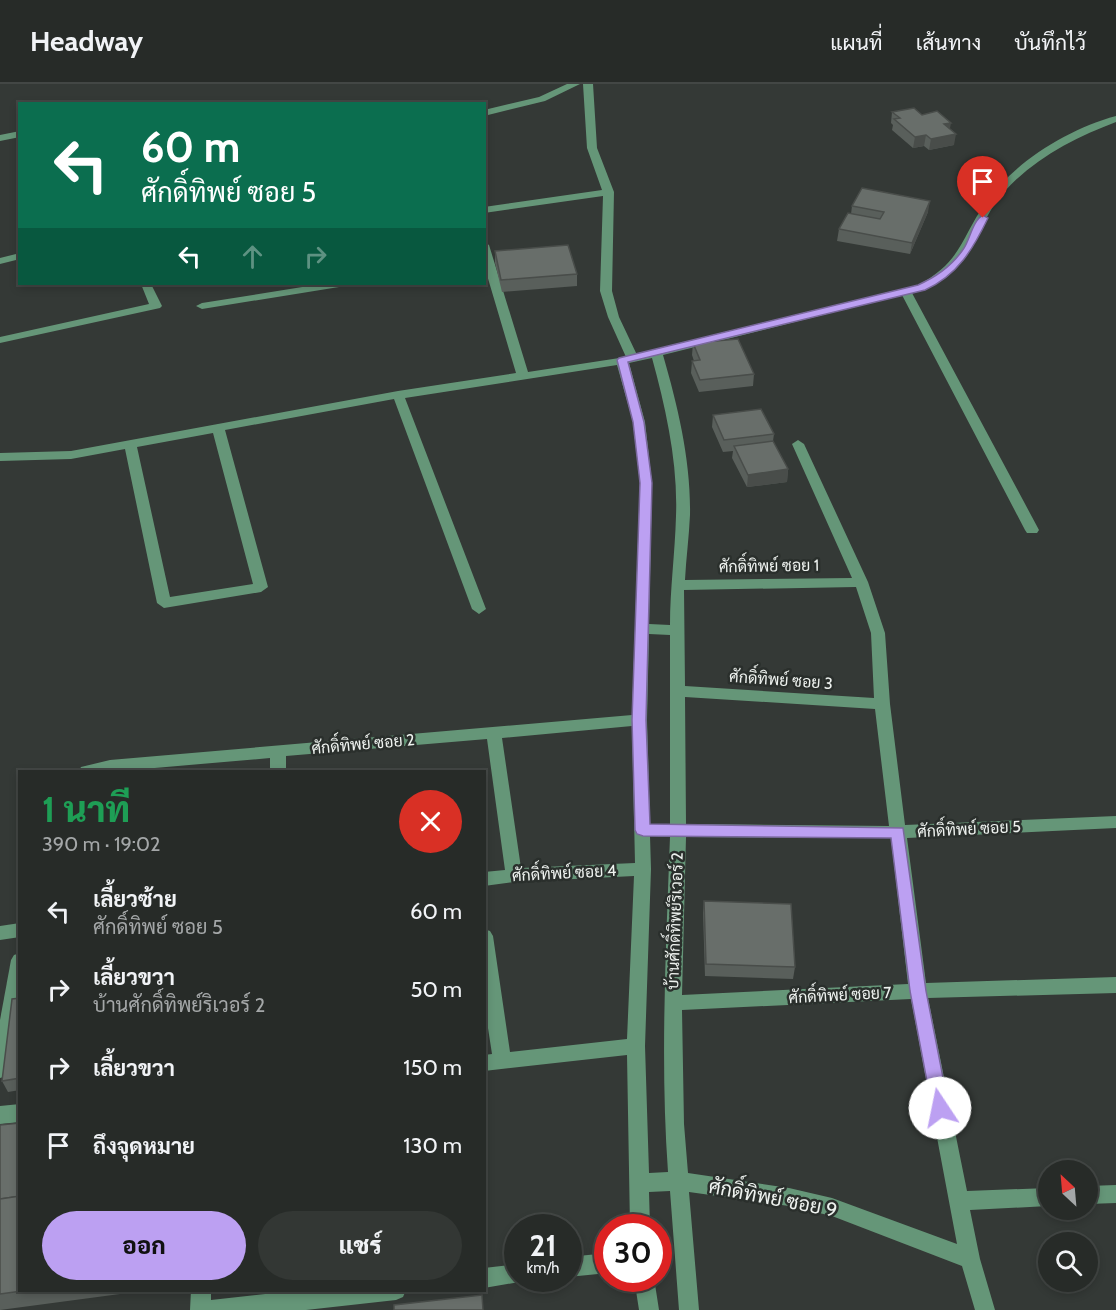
<!DOCTYPE html>
<html lang="th">
<head>
<meta charset="utf-8">
<style>
	body { margin:0; font-family:Cabin,Sarabun,sans-serif; background:#333734; color:#f1f3f6; height:100vh; display:flex; flex-direction:column; font-size:22px; white-space:nowrap }
	* { box-sizing:border-box; margin:0 }
	p { font-size:20px; color:#a4a7a8 }
	.icon { flex:none; width:33px; height:33px; fill:none; stroke:currentColor; stroke-width:2; stroke-linecap:round; stroke-linejoin:round }
	.map { position:relative; flex:1; overflow:hidden }
	.details { position:absolute; left:18px; top:686px; width:468px; height:522px; display:flex; flex-direction:column; background:#272b28; border-radius:0px; box-shadow:0 3px 9px #0003,0 0 0 2px #434745 }
	.details>* { flex:none }
	.guide { position:absolute; left:18px; top:18px; width:468px; height:183px; border-radius:0px; box-shadow:0 3px 9px #0003,0 0 0 2px #434745; background:#0b6e4f; color:#fff; overflow:hidden }
	.needle { width:39px; rotate:334deg }
	.buttons { position:absolute; left:1038px; top:1076px; display:grid; gap:12px }
	.buttons a { display:grid; place-items:center; width:60px; height:60px; border-radius:50%; background:#272b28; box-shadow:0 3px 9px #0003,0 0 0 2px #434745; font-size:30px }
	.speed { position:absolute; left:504px; top:1130px; display:flex; gap:12px; font-size:30px; font-weight:700; text-align:center }
	.speed>* { display:grid; place-content:center; width:78px; height:78px; border-radius:50%; background:#272b28; box-shadow:0 3px 9px #0003,0 0 0 2px #434745; line-height:1 }
	.speed small { font-size:15px; font-weight:400 }
	.speed .limit { border:9px solid #d22; background:#fff; color:#111 }
	.pin { position:absolute; display:grid; place-items:center; width:51px; height:51px; color:#fff; margin:-62px -26px; border-radius:50% 50% 50% 0; rotate:-45deg; box-shadow:0 0 6px #0007 }
	.pin .icon { rotate:45deg }
	.me { position:absolute; width:66px; margin:-33px; rotate:349deg; stroke-linejoin:round; filter:drop-shadow(0 0 4px #0008) }
	.turn { display:flex; align-items:center; gap:21px; height:126px; padding:0 24px; font-size:27px }
	.turn .icon { width:78px; height:78px; stroke-width:2.5 }
	.turn b { display:block; font-size:42px; line-height:51px }
	.lanes { display:flex; align-items:center; height:57px; padding:0 24px; background:#0003; justify-content:center; gap:30px; direction:ltr }
	.lanes .off { opacity:.35 }
	.round { display:grid; place-items:center; flex:none; width:63px; height:63px; border-radius:32px; background:#333734 }
	.overview { display:flex; align-items:center; justify-content:space-between; height:102px; padding:0 24px }
	h1 { font-size:36px; font-weight:800; line-height:45px; color:#1e9e55 }
	.action { display:flex; gap:12px; margin-top:auto; padding:12px 24px }
	.action a { flex:1; height:69px; border-radius:36px; background:#bca0f2; color:#111; font-size:24px; font-weight:800; line-height:69px; text-align:center }
	.action a+a { background:#333734; color:#f1f3f6 }
	ul { padding:0; list-style:none }
	li { display:flex; align-items:center; gap:18px; height:78px; padding:0 24px }
	li div { flex:1 }
	li b { display:block; font-size:22px }
	li em { font-style:normal }
	header { display:flex; align-items:center; gap:36px; box-sizing:border-box; height:84px; padding:0 30px; background:#272b28; border-bottom:2px solid #434745 }
	header strong { font-size:28px }
	nav { display:flex; gap:33px; margin-inline-start:auto; font-size:21px }
	.map>svg:first-child { display:block }
	.lines { fill:none; stroke-linecap:round; stroke-linejoin:round }
	.minor { fill:#659678; fill-rule:evenodd }
	.wall { fill:#595f5b }
	.shaded-wall { fill:#494d4a }
	.building { fill:#686e6a; stroke:#494d4a; stroke-width:1.5 }
	.route { fill:#bca0f2; stroke:#7a689d; stroke-width:1.5 }
	.labels { text-anchor:middle; dominant-baseline:central; stroke-width:5; stroke-linejoin:round; paint-order:stroke }
	.street-label { font-size:16px; fill:#eef2ef; stroke:#2a2f2c }
	.near-street-label { font-size:20px; fill:#eef2ef; stroke:#2a2f2c }
</style>
</head>
<body>
<header>
<strong>Headway</strong>
<nav><a>แผนที่</a><a>เส้นทาง</a><a>บันทึกไว้</a></nav>
</header>
<div class="map">
<svg width="1116" height="1226" viewBox="0 0 1116 1226">
	<rect width="100%" height="100%" fill="#343936"/>
	<g class="lines">
		<g class="minor">
			<polygon points="567,0 580,0 545,17 484,32 484,26 539,13"/>
			<path d="M583 0H593L597 64 614 108 612 207 619 233 637 271 918 201C963 177 960 154 987 117 1016 77 1068 45 1116 32V38C1076 53 1033 75 1004 108 970 148 972 194 912 209L1039 446 1037 449H1027L1025 446 902 211 663 271C678 323 691 377 690 431 689 453 686 475 685 496L852 494 792 360 798 356 804 360 868 498 885 549 890 620 905 741 1116 732V744L907 754 926 899 1116 893V909L928 914 967 1107 1048 1104V1122L970 1126 980 1175 995 1226H975L962 1182 832 1132 789 1122 689 1108 699 1226H679L670 1107 649 1108 650 1143H630L627 971 484 987V971L492 970 484 918V845L490 847 493 852 510 968 627 955 634 792 514 798 484 802V788L505 786 487 655 286 672V687H270V674L120 687H79L81 683 110 676 632 631 640 399 633 338 617 281 405 314 486 525 479 530 472 525 394 315 225 346 268 503 261 508 164 524 157 519 125 365 71 375 0 377V369L71 367 398 307 516 289 484 181V158L489 161 528 288 626 273 608 233 600 207 603 112 484 129V123L602 106 587 64ZM652 274C666 325 678 379 676 432 675 469 670 505 670 541L649 540 652 399 645 338 629 279ZM213 349 253 500 170 513 137 363ZM856 503 871 549 874 614 685 602 684 506ZM649 550 670 551V740H650L647 636ZM685 613 875 625 889 742 686 740ZM632 642 635 779 521 784 502 654ZM650 752 670 753C666 864 660 977 668 1088L649 1089 645 962 651 785ZM686 753 891 754 908 900 682 911ZM911 915 957 1160 832 1114 789 1104 688 1089 684 1040 682 926Z"/>
			<polygon points="20,47 20,53 0,57 0,51"/>
			<polygon points="20,169 20,175 0,180 0,174"/>
			<polygon points="141,200 151,200 162,222 160,224 0,259 0,253 149,220"/>
			<polygon points="321,200 345,200 339,203 202,225 196,222 202,219"/>
			<polygon points="20,839 20,853 0,856 0,842"/>
			<polygon points="20,869 20,928 9,986 7,992 0,994 0,936 11,876 14,871"/>
			<polygon points="20,1020 20,1038 0,1040 0,1022"/>
			<polygon points="1116,1101 1116,1119 1088,1120 1088,1102"/>
			<polygon points="608,1169 608,1189 568,1193 568,1173"/>
			<polygon points="518,1180 518,1194 527,1194 525,1197 484,1204 484,1184"/>
			<polygon points="634,1194 654,1194 659,1226 639,1226"/>
			<polygon points="191,1206 211,1206 211,1216 301,1206 406,1206 403,1213 396,1216 306,1226 190,1226"/>
		</g>
	</g>
	<g class="wall">
		<polygon points="892,28 950,45 954,61 929,66 924,62 913,64 892,46 893,41 891,39"/>
		<polygon points="852,122 928,128 910,170 837,157 839,145 851,130"/>
		<polygon points="495,167 577,190 577,202 502,208 495,179"/>
		<polygon points="693,259 754,290 753,302 699,308 691,289 692,277 694,277 692,271"/>
		<polygon points="713,331 774,350 773,357 788,385 787,398 747,403 732,374 733,367 723,368 712,343"/>
		<polygon points="704,817 795,883 793,895 705,892 703,829"/>
		<polygon points="20,914 20,1006 8,1008 2,997"/>
		<polygon points="0,1041 20,1206 150,1206 0,1226"/>
	</g>
	<g class="shaded-wall">
		<polygon points="951,39 949,50 944,40"/>
		<polygon points="956,50 954,61 929,66 931,55"/>
		<polygon points="926,51 924,62 913,64 915,53"/>
		<polygon points="930,117 928,128 910,170 912,159"/>
		<polygon points="788,385 787,398 747,403 748,391"/>
	</g>
	<g class="building">
		<polygon points="914,24 922,31 937,27 951,39 944,40 956,50 931,55 926,51 915,53 894,35 900,34 892,28"/>
		<polygon points="862,104 930,117 912,159 839,145 848,129 880,135 884,128 852,122"/>
		<polygon points="568,161 577,190 501,196 495,167"/>
		<polygon points="738,255 754,290 700,296 692,277 700,276 693,259"/>
		<polygon points="761,325 774,350 724,356 713,331"/>
		<polygon points="773,357 788,385 748,391 734,362"/>
		<polygon points="704,817 791,820 795,883 706,880"/>
		<polygon points="20,914 20,994 2,997 12,915"/>
		<polygon points="20,1039 20,1112 0,1115 0,1041"/>
		<polygon points="20,1112 20,1206 29,1206 0,1210 0,1115"/>
		<polygon points="482,1211 483,1226 394,1226 394,1221"/>
	</g>
	<path class="route" d="M983 131 988 134C973 165 958 191 925 206L628 278 644 338 652 399 646 636 650 740 903 744 926 907 949 1024 946 1029 940 1032 934 1029 932 1024 910 907 891 754 643 752 637 750 635 746 632 636 640 399 633 338 617 276 619 274 918 201C936 193 953 181 964 164 970 155 973 136 983 131Z"/>
	<g class="labels">
		<g class="street-label">
			<text transform="translate(769 482) rotate(-1)">ศักดิ์ทิพย์ ซอย 1</text>
			<text transform="translate(781 596) rotate(4)">ศักดิ์ทิพย์ ซอย 3</text>
			<text transform="translate(363 660) rotate(-5)">ศักดิ์ทิพย์ ซอย 2</text>
			<text transform="translate(969 745) rotate(-3)">ศักดิ์ทิพย์ ซอย 5</text>
			<text transform="translate(564 789) rotate(-3)">ศักดิ์ทิพย์ ซอย 4</text>
			<text transform="translate(675 837) rotate(-88)">บ้านศักดิ์ทิพย์ริเวอร์ 2</text>
			<text transform="translate(840 911) rotate(-3)">ศักดิ์ทิพย์ ซอย 7</text>
		</g>
		<g class="near-street-label">
			<text transform="translate(773 1114) rotate(11)">ศักดิ์ทิพย์ ซอย 9</text>
		</g>
	</g>
</svg>
<div class="buttons">
<a><svg class="needle" viewBox="-14 -14 28 28"><path d="M0-13l5 13h-10z" fill="#e53935"/><path d="M0 13l5-13h-10z" fill="#a4a7a8"/></svg></a>
<a><svg class="icon" aria-label="search" viewBox="0 0 24 24"><circle cx="10" cy="10" r="6"/><path d="M15 15l6 6"/></svg></a>
</div>
<div class="speed"><div>21<small>km/h</small></div><div class="limit">30</div></div>
<div class="pin" style="left:983px;top:134px;background:#d93025"><svg class="icon" aria-label="arrive" viewBox="0 0 24 24"><path d="M6 21V4h12l-3 4 3 4H6"/></svg></div>
<svg class="me" style="left:940px;top:1024px" viewBox="-20 -20 40 40"><circle r="19" fill="#fff"/><path d="M0-13L10 11 0 6-10 11z" fill="#bca0f2"/></svg>
<div class="guide">
<div class="turn"><svg class="icon" aria-label="left" viewBox="0 0 24 24"><path d="M17 20v-9H6M10 6l-5 5 5 5"/></svg><div><b>60 m</b>ศักดิ์ทิพย์ ซอย 5</div></div>
<div class="lanes"><svg class="icon" aria-label="left" viewBox="0 0 24 24"><path d="M17 20v-9H6M10 6l-5 5 5 5"/></svg><svg class="icon off" aria-label="ahead" viewBox="0 0 24 24"><path d="M12 20V5M6 11l6-6 6 6"/></svg><svg class="icon off" aria-label="right" viewBox="0 0 24 24"><path d="M7 20v-9h11M14 6l5 5-5 5"/></svg></div>
</div>
<section class="details">
<div class="overview"><div><h1>1 นาที</h1><p>390 m · 19:02</p></div><a class="round" style="background:#d93025;color:#fff"><svg class="icon" aria-label="close" viewBox="0 0 24 24"><path d="M6 6l12 12M18 6L6 18"/></svg></a></div>
<ul>
<li><svg class="icon" aria-label="left" viewBox="0 0 24 24"><path d="M17 20v-9H6M10 6l-5 5 5 5"/></svg><div><b>เลี้ยวซ้าย</b><p>ศักดิ์ทิพย์ ซอย 5</p></div><em>60 m</em></li>
<li><svg class="icon" aria-label="right" viewBox="0 0 24 24"><path d="M7 20v-9h11M14 6l5 5-5 5"/></svg><div><b>เลี้ยวขวา</b><p>บ้านศักดิ์ทิพย์ริเวอร์ 2</p></div><em>50 m</em></li>
<li><svg class="icon" aria-label="right" viewBox="0 0 24 24"><path d="M7 20v-9h11M14 6l5 5-5 5"/></svg><div><b>เลี้ยวขวา</b></div><em>150 m</em></li>
<li><svg class="icon" aria-label="arrive" viewBox="0 0 24 24"><path d="M6 21V4h12l-3 4 3 4H6"/></svg><div><b>ถึงจุดหมาย</b></div><em>130 m</em></li>
</ul>
<div class="action"><a>ออก</a><a>แชร์</a></div>
</section>
</div>
</body>
</html>
